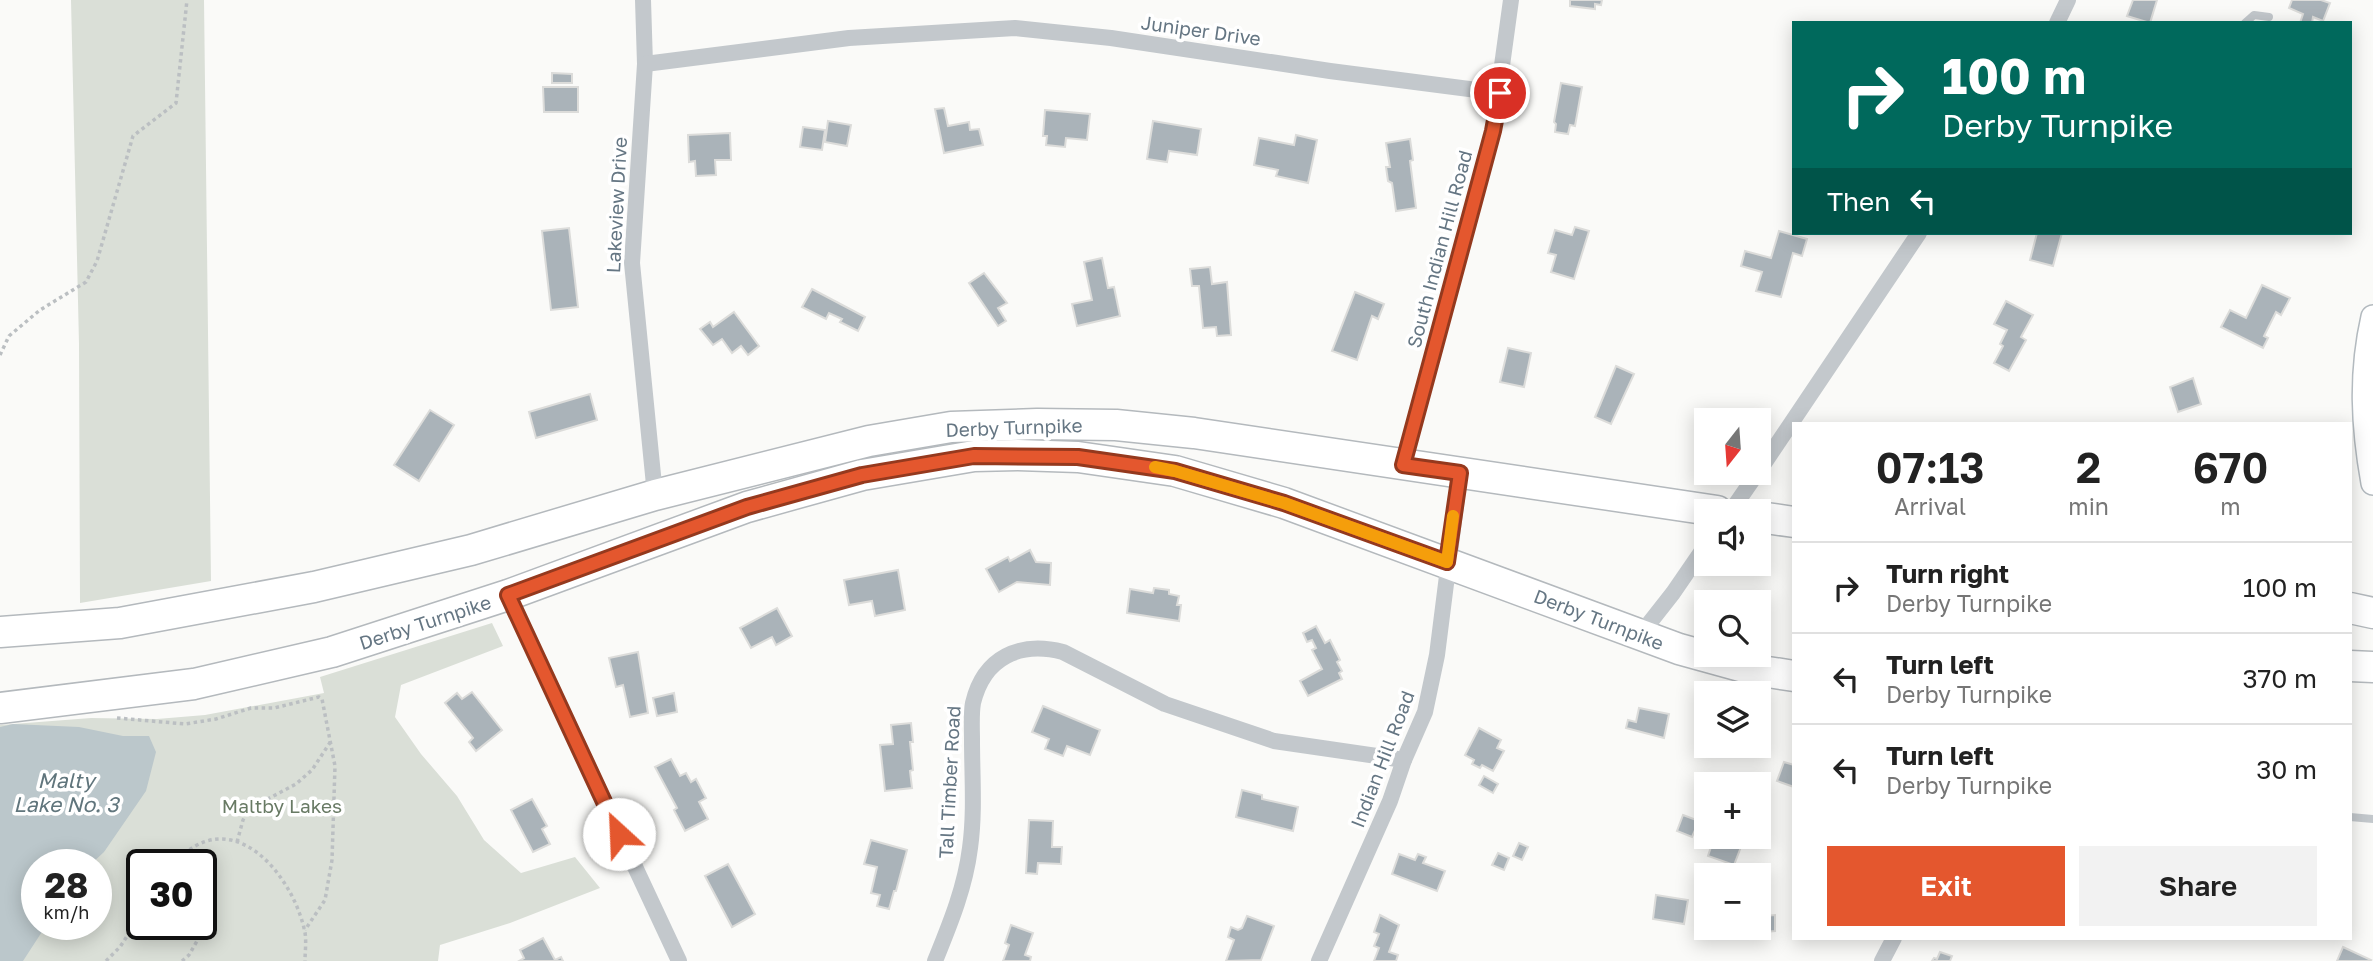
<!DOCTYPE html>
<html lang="en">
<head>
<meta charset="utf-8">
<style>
	body { margin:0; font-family:"Golos Text",sans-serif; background:#f2f2f2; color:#222; height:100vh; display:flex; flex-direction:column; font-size:26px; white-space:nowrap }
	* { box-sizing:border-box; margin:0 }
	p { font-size:23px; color:#767676 }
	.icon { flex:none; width:38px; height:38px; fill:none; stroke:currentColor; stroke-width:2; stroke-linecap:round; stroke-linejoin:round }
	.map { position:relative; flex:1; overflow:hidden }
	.sheet { position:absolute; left:1792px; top:422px; width:560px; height:518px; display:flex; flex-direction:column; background:#fff; border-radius:0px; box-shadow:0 4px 18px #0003 }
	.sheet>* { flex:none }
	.guide { position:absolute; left:1792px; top:21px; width:560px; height:214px; border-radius:0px; box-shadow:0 4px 18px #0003; background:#00695c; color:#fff; overflow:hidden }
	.needle { width:46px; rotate:197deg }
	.fabs { position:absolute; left:1694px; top:408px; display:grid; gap:14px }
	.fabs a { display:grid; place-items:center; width:77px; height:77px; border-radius:0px; background:#fff; box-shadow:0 4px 18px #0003; font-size:35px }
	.speed { position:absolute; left:21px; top:849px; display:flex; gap:14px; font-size:35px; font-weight:700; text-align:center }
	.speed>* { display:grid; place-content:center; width:91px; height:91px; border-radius:50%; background:#fff; box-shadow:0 4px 18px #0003; line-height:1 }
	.speed small { font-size:18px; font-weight:400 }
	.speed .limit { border:4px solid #111; border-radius:10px; background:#fff; color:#111 }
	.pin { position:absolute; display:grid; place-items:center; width:60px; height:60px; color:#fff; margin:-30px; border:4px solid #fff; border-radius:50%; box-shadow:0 2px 7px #0007 }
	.me { position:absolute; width:77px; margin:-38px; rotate:335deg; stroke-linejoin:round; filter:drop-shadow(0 0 5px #0008) }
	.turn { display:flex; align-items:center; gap:24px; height:147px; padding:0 35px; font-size:32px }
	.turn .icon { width:91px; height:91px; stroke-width:2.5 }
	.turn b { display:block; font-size:49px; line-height:60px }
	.then { display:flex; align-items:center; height:66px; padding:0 35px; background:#0003; gap:14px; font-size:26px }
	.eta { display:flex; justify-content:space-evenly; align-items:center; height:119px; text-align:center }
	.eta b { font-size:42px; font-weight:600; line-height:49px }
	.button { display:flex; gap:14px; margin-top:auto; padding:14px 35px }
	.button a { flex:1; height:80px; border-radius:0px; background:#e4572e; color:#fff; font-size:28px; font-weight:600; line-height:80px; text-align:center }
	.button a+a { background:#f2f2f2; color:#222 }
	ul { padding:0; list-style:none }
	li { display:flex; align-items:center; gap:21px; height:91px; padding:0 35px; border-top:2px solid #e0e0e0 }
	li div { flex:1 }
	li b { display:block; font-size:26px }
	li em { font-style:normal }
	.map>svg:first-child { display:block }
	.green { fill:#dadfd7; fill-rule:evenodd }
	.water { fill:#bbc7cb }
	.building { fill:#aab3b9; stroke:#dcdcda; stroke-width:2 }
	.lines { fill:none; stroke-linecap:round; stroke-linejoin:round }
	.secondary-casing { stroke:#b3babf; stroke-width:26 }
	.highway-casing { stroke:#b4b9bd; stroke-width:33 }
	.path { stroke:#bbbfc2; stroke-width:3.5; stroke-dasharray:3.5 3.5; stroke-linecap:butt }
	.lane { stroke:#c3c8cc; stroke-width:8 }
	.street { stroke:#c3c8cc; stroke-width:16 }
	.secondary { stroke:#fff; stroke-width:23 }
	.highway { stroke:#fff; stroke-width:30 }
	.route-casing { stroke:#94391e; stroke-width:18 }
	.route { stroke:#e4572e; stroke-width:12 }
	.slow { stroke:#f59e0b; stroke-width:12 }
	.labels { text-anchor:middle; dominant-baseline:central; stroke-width:7; stroke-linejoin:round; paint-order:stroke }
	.street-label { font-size:19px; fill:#657683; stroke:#fff }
	.park-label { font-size:19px; fill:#687a64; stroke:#fff }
	.water-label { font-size:21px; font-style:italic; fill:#60757c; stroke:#fff }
</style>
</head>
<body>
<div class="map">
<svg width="2373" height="961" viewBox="0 0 2373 961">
	<rect width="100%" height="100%" fill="#fafaf8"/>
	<g class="green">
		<polygon points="71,0 204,0 211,581 80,603 79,344"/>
		<path d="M492 623 503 646 401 685 395 717 421 754 457 796 484 840 521 873 575 857 600 888 510 923 440 945 438 961H0V725L91 718 157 719 205 715 324 693 320 677ZM37 864H96V924H37ZM142 864H201V924H142Z"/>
	</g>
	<polygon class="water" points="13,724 79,727 123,736 149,736 156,752 146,791 104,852 91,864 37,864 37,924 47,924 23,961 0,961 0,727"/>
	<g class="building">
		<polygon points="1570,0 1602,0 1601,5 1595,4 1595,9 1570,6"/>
		<polygon points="2133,0 2157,0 2150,23 2127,16"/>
		<polygon points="2292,0 2321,0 2330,3 2323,21 2313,17 2312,23 2300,23 2303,14 2289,8"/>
		<polygon points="552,73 572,74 572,83 552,83"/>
		<polygon points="1561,83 1582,87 1575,126 1570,125 1568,134 1555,132 1556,124 1554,122"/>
		<polygon points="543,87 578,87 578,112 544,112"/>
		<polygon points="944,108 948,126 969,122 970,130 979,129 983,145 944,153 935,109"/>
		<polygon points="1045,110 1090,114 1087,140 1066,138 1065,147 1046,145 1047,136 1043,136"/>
		<polygon points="828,121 851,125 847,146 825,142"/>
		<polygon points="1153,121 1201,129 1197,155 1169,151 1167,162 1147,159"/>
		<polygon points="803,127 825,130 822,150 800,147"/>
		<polygon points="730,133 731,160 715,160 716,175 696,176 695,161 689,162 688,135"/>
		<polygon points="1296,135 1317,140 1308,183 1276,176 1278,170 1254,165 1259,138 1294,145"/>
		<polygon points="1410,139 1413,160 1410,161 1416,208 1396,211 1392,183 1388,181 1386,167 1390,167 1386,143"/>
		<polygon points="1575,227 1589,231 1574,279 1551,272 1556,255 1548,253 1555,230 1572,235"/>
		<polygon points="569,228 578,307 551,310 542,231"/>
		<polygon points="1779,231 1807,239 1802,256 1793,253 1781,297 1756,291 1762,272 1741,266 1745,251 1771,258"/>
		<polygon points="2037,233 2062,233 2053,266 2030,260"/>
		<polygon points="1102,258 1108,288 1114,287 1120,316 1077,326 1072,304 1092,300 1084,262"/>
		<polygon points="1210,267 1212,284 1227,282 1231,335 1217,336 1216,327 1203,328 1199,286 1192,286 1190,269"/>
		<polygon points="984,273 1007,303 998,308 1006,321 998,326 969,283"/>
		<polygon points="2262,285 2290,298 2281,315 2276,312 2264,336 2268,338 2263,348 2221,327 2230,310 2246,318"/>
		<polygon points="812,289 865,317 858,331 840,322 842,319 829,313 826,319 802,307"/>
		<polygon points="1355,292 1384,304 1378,319 1372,316 1357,360 1332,351"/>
		<polygon points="2006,301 2033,315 2021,337 2026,340 2009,371 1994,363 2003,346 2000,344 2007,330 1994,324"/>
		<polygon points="734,312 759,346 748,355 741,346 732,353 722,339 713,345 700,329 710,322 713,327"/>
		<polygon points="1508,348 1531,353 1524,387 1500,382"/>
		<polygon points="1616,366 1634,374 1611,424 1595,417"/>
		<polygon points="2193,378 2201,404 2178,412 2170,387"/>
		<polygon points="590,394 597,420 536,438 529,412"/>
		<polygon points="430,410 454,425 419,481 394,465"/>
		<polygon points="1030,550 1036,562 1051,563 1050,585 1017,582 999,592 986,569 1008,557 1010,561"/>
		<polygon points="898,570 905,610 875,616 872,601 849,605 844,580"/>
		<polygon points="1154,588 1169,590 1169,594 1179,596 1177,605 1181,605 1179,621 1127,613 1130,589 1153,593"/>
		<polygon points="777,608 792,636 776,645 772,637 751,648 740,628"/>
		<polygon points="1316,626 1325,643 1330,640 1340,660 1337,662 1342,671 1339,673 1342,679 1308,696 1300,681 1322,669 1312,650 1316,648 1312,640 1307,642 1303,633"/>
		<polygon points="638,652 648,713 630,717 623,685 616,687 609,658"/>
		<polygon points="472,692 502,730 476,751 469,742 473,738 445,703 457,693 462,699"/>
		<polygon points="674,693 677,712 657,716 653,698"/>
		<polygon points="1043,706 1100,730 1090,755 1067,746 1063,756 1045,749 1049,739 1032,732"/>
		<polygon points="1639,708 1669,714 1664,738 1626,728 1628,720 1636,722"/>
		<polygon points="911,723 913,742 910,742 913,770 910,771 912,788 885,791 880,745 893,744 891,725"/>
		<polygon points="1479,728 1501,740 1497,748 1504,751 1493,771 1482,765 1480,768 1472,764 1474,760 1465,755"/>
		<polygon points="671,759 680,776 686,773 691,782 696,779 706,798 699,802 708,819 685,831 674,810 677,808 655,767"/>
		<polygon points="1784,762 1794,765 1794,787 1777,781"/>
		<polygon points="1484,776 1498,784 1493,793 1479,785"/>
		<polygon points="1242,790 1262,795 1262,799 1298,807 1293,831 1236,817"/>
		<polygon points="532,799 547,826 542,829 550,844 533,852 511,810"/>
		<polygon points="1683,815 1699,821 1692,837 1677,831"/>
		<polygon points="1029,820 1053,821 1052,847 1062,847 1061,864 1038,863 1037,874 1026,873"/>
		<polygon points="1718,836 1736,836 1744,839 1734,865 1708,856 1714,838 1717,839"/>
		<polygon points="871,840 907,850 896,891 894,891 889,909 877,906 880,895 871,893 877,867 864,864"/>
		<polygon points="1519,843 1528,847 1522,860 1513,856"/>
		<polygon points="1498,853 1509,858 1504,870 1492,865"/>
		<polygon points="1399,854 1415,860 1418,854 1426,857 1423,863 1445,871 1437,891 1392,874"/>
		<polygon points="728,864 755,914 732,927 705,876"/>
		<polygon points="1656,895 1688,900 1684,924 1653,919"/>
		<polygon points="1759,900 1764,900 1765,916 1775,915 1775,931 1765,932 1765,928 1732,929 1759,928"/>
		<polygon points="1380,915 1399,925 1389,952 1398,955 1396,961 1374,961 1379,948 1374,946 1379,934 1374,932"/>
		<polygon points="1247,916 1274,926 1261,960 1226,961 1234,940 1228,937 1231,927 1238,930 1242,928"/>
		<polygon points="1011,925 1033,933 1025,955 1031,957 1030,961 1003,961 1009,945 1005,943"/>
		<polygon points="543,938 555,960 561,957 563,961 519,961 524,958 520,950"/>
		<polygon points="2343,947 2371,960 2370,961 2337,961"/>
		<polygon points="1940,952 1952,956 1950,961 1932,961 1934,958 1937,959"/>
	</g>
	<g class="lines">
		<g class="secondary-casing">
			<path id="secondary" d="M2373 317C2360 374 2363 427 2373 483"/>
		</g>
		<g class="highway-casing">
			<g id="highway">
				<polyline points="1759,517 1794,522"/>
				<polyline points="2350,608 2373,613"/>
				<polyline points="0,632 120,623 314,587 471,550 655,495 869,441 951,427 1037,424 1116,425 1194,433 1717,511"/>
				<polyline points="2350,666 2373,667"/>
				<polyline points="0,708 194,684 332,652 508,595 747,507 862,475 974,456 1018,455 1078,457 1175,471 1284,503 1679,649 1755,670 1794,676"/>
			</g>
		</g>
		<g class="path">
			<polyline points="0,355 9,336 40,310 86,282 97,261 133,136 176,103 187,0"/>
			<polyline points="117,718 185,724 216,719 251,708 274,708 319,697 322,699 335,766 332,860 325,900 305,930"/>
			<polyline points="237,842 243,820 249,809 296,784 312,770 331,741"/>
			<path d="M174 864C229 801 290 870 304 928 307 938 305 951 305 961"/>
			<polyline points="106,961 120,947 142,913"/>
			<polyline points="182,961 189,955 197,941"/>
		</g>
		<g class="lane">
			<polyline points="2245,23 2254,15 2269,17"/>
			<polyline points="2350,817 2373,819"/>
		</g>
		<g class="street">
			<polyline points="643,0 645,64 632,263 655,495"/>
			<polyline points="2057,23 2068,0"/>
			<polyline points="645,64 849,38 1015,28 1111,38 1330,71 1500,93"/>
			<polyline points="1403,465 1493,131 1511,0"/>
			<polyline points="1759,471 1919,233"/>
			<polyline points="1731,511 1758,472"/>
			<polyline points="508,595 679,961"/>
			<polyline points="1640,635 1673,593 1706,545"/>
			<path d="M935 961C950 924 965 888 970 848 975 812 972 776 972 740 972 728 971 714 973 703 984 657 1020 641 1063 652L1165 704 1274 741 1404 760"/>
			<polyline points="1319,961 1390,801 1404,760 1425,712 1437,655 1460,473"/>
			<polyline points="1882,961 1894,938"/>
		</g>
		<use href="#secondary" class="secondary"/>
		<use href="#highway" class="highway"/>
	</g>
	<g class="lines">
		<g class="route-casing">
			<polyline id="route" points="619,834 508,595 747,507 862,475 974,456 1078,457 1175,471 1284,503 1447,562 1460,473 1403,465 1493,131 1500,93"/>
		</g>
		<use href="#route" class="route"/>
		<polyline class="slow" points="1155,467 1175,471 1284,503 1447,562 1453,516"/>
	</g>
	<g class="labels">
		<g class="street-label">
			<text transform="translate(1201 30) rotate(8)">Juniper Drive</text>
			<text transform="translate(616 205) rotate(-87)">Lakeview Drive</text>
			<text transform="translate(1439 249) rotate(-75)">South Indian Hill Road</text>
			<text transform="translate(1014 427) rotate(-2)">Derby Turnpike</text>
			<text transform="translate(1599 619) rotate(21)">Derby Turnpike</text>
			<text transform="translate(425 622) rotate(-18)">Derby Turnpike</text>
			<text transform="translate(1382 759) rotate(-69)">Indian Hill Road</text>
			<text transform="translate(949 782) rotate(-87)">Tall Timber Road</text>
		</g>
		<g class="park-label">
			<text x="282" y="805">Maltby Lakes</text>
		</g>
		<g class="water-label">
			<text x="66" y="780">Malty<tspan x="66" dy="24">Lake No. 3</tspan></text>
		</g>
	</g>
</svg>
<div class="fabs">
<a><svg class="needle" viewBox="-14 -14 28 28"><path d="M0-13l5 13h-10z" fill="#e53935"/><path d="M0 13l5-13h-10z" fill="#767676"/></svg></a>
<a><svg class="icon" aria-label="sound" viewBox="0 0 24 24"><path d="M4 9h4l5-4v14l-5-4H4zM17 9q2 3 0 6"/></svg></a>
<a><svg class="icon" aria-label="search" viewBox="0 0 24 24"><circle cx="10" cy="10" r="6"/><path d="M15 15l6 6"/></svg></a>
<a><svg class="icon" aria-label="layers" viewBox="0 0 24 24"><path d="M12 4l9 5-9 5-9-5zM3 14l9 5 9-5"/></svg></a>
<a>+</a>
<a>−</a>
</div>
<div class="speed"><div>28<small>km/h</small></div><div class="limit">30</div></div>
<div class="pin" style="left:1500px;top:93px;background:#d93025"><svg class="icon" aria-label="arrive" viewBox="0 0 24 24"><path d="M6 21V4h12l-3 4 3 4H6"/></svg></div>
<svg class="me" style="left:619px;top:834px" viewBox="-20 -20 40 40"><circle r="19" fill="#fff"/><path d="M0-13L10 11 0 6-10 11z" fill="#e4572e"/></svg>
<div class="guide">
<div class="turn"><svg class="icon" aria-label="right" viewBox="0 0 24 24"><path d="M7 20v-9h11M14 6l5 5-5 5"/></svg><div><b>100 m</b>Derby Turnpike</div></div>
<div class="then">Then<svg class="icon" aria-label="left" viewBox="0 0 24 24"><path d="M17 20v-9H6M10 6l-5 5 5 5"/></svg></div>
</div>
<section class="sheet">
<div class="eta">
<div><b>07:13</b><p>Arrival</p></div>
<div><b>2</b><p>min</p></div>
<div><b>670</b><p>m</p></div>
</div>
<ul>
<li><svg class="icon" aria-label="right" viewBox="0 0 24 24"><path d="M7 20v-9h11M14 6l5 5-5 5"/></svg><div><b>Turn right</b><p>Derby Turnpike</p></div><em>100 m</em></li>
<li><svg class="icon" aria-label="left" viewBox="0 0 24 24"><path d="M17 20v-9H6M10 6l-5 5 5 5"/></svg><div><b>Turn left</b><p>Derby Turnpike</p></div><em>370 m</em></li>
<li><svg class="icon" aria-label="left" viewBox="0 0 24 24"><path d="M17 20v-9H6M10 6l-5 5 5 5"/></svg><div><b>Turn left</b><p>Derby Turnpike</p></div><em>30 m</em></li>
</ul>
<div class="button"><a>Exit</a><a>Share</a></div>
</section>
</div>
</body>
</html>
